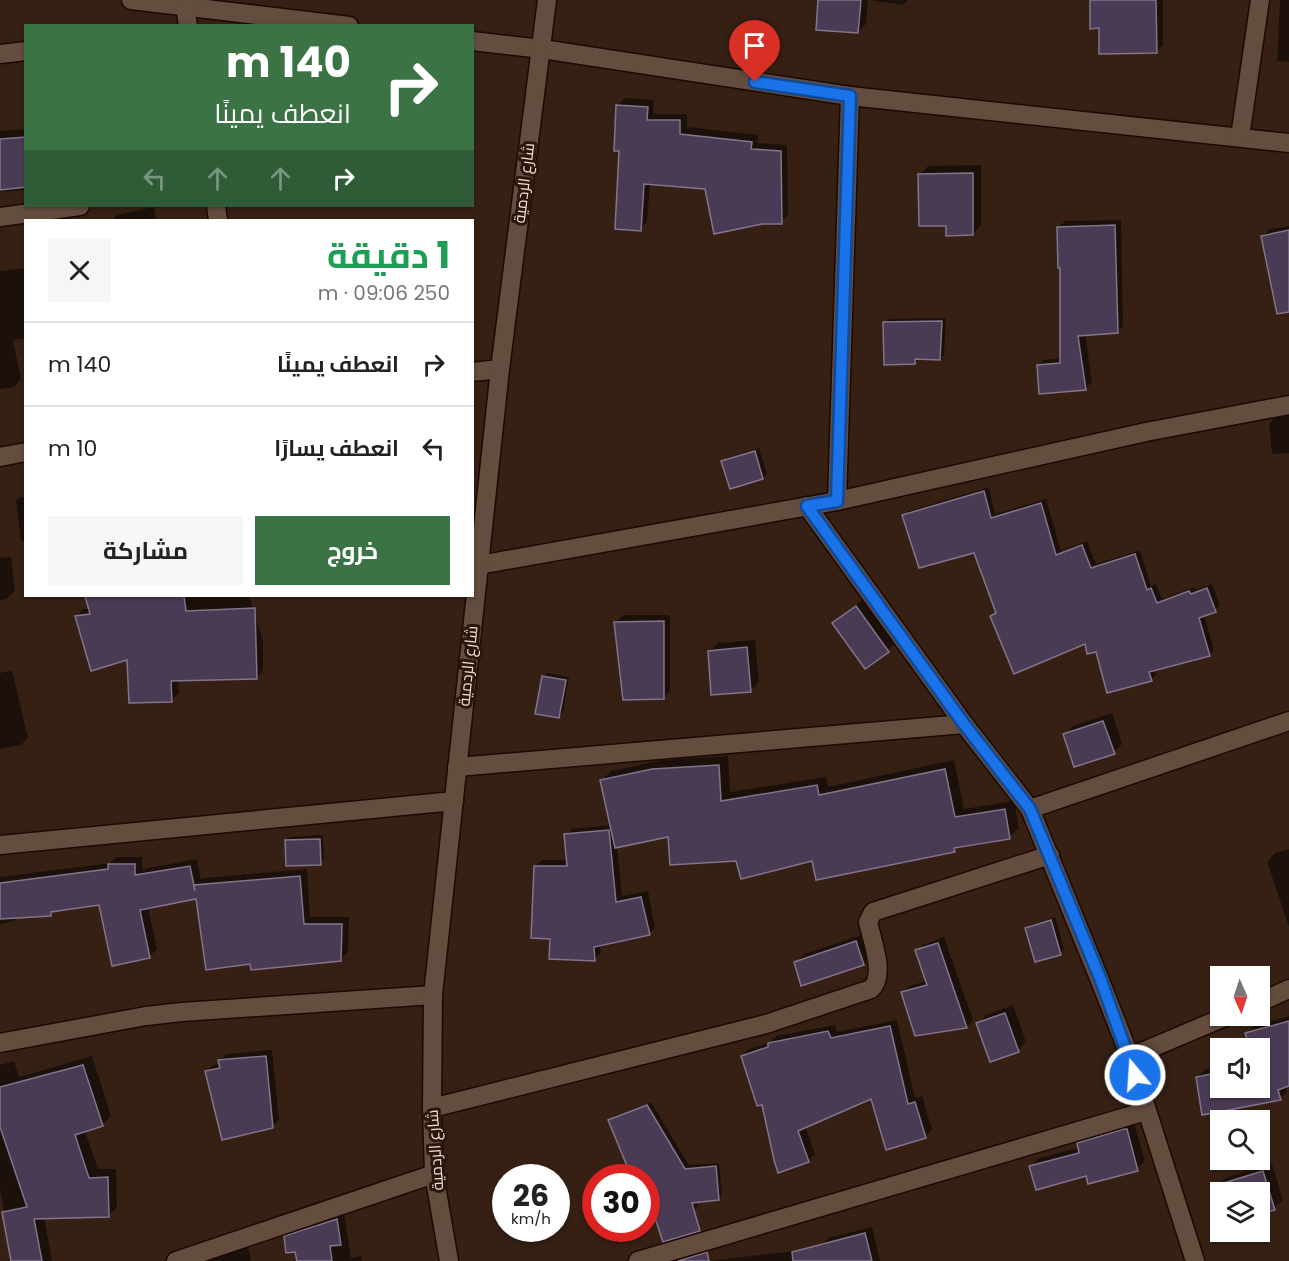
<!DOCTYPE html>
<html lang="ar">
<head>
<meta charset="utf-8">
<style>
	body { margin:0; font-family:Poppins,Cairo,sans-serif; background:#f6f6f6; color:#222; direction:rtl; height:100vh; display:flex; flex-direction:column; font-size:22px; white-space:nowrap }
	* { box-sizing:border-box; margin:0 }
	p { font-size:20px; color:#767676 }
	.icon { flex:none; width:33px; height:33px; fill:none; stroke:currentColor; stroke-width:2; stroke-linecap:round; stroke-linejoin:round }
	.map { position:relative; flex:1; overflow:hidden; direction:ltr }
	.sheet { position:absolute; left:24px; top:219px; width:450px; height:378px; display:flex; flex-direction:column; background:#fff; border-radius:0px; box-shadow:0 2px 4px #0004; direction:rtl }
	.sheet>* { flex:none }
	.top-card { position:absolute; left:24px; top:24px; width:450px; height:183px; border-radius:0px; box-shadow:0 2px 4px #0004; direction:rtl; background:#3b7345; color:#fff; overflow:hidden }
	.needle { width:39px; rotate:177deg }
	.tools { position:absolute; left:1210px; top:966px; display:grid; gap:12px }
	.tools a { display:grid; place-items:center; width:60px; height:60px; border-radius:0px; background:#fff; box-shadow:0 2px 4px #0004; font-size:30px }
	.speed { position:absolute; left:492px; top:1164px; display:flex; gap:12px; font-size:30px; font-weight:700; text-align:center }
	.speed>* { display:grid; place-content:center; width:78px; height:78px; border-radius:50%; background:#fff; box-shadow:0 2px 4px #0004; line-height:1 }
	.speed small { font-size:15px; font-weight:400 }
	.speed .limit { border:9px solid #d22; background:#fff; color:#111 }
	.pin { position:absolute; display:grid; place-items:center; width:51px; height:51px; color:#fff; margin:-62px -26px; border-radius:50% 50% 50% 0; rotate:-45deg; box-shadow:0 0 6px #0007 }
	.pin .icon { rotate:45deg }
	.me { position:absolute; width:66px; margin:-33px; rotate:342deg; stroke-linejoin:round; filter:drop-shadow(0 0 4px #0008) }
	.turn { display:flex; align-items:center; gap:21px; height:126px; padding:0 24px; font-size:27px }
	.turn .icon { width:78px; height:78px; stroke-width:2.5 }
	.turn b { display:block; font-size:42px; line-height:51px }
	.lanes { display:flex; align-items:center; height:57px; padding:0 24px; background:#0003; justify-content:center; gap:30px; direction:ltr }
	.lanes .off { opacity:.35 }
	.round { display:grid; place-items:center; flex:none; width:63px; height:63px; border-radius:0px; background:#f6f6f6 }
	.overview { display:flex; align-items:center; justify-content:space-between; height:102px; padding:0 24px }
	h1 { font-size:36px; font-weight:700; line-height:45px; color:#1e9e55 }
	.primary-button { display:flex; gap:12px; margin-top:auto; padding:12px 24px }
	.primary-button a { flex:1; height:69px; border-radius:0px; background:#3b7345; color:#fff; font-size:24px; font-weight:700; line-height:69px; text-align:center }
	.primary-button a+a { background:#f6f6f6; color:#222 }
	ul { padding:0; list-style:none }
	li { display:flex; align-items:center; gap:18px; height:84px; padding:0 24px; border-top:2px solid #e0e0e0 }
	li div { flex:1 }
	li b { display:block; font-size:22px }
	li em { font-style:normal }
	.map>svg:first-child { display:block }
	.shadow { fill:#0007 }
	.building { fill:#4a3b54; stroke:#82748c; stroke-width:1.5 }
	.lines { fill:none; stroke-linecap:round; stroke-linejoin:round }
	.street-casing { stroke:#1c0901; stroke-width:21 }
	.street { stroke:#644c3e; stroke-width:18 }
	.route-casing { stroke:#114b97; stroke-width:15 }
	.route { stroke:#1a73e8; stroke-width:10 }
	.labels { text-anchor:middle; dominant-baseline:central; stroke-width:6; stroke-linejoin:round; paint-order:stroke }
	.street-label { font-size:16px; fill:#ebdcd4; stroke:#2b170a }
</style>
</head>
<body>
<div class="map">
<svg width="1289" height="1261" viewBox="0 0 1289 1261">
	<rect width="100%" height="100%" fill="#362014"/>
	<g class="shadow">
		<polygon points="820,0 908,0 903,5 868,0 866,24 858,32"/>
		<polygon points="1091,0 1163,0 1163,45 1156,52 1100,27"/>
		<polygon points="1280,0 1289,0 1289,62 1277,61"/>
		<polygon points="625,98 654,100 653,114 687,114 687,127 758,135 757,143 787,145 788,215 781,222 706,188 650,183 647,222 640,229 621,150 618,105"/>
		<polygon points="26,129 26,190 0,192 0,131"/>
		<polygon points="981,165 981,225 973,234 947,225 920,175 928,166"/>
		<polygon points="154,207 156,220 112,220 117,215"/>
		<polygon points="1121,220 1123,326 1117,332 1085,334 1092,382 1086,388 1038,366 1044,360 1061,358 1062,267 1059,227 1065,221"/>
		<polygon points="1289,226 1289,294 1263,236 1270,229"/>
		<polygon points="26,268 26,338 13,340 21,379 14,387 0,389 0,271"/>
		<polygon points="946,318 944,355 940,359 919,358 915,363 885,323 889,319"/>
		<polygon points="1289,414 1289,453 1272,454 1269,424 1277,415"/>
		<polygon points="759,448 767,474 763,478 723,462 727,458"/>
		<polygon points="989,487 995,514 1046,499 1061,551 1087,541 1096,564 1140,550 1151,586 1156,584 1162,599 1194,587 1196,590 1212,584 1220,605 1215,610 1204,614 1214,650 1209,655 1154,669 1156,675 1151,680 1086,642 992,616 997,611 975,551 904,515 909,511"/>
		<polygon points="20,497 26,497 26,541 21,541 16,501"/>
		<polygon points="11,557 15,591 6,599 0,600 0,558"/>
		<polygon points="87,596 249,596 263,640 263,671 257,678 178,679 179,693 172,700 128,658 77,616 83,609 90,609"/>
		<polygon points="865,598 897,642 865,667 834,623"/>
		<polygon points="623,615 670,615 670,691 663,698 616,622"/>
		<polygon points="755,640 759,682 751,690 709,651 718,643"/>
		<polygon points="12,670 28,738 21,745 0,749 0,673"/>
		<polygon points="547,673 569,677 563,712 559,716 544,677"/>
		<polygon points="1112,713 1122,744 1114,752 1065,735 1073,726"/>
		<polygon points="728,756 730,792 826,777 828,787 954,760 964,809 1014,801 1019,828 1009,837 959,845 954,851 813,859 737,859 670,835 617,846 622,896 648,891 655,928 649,934 600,945 601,953 594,959 551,938 535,867 542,860 568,860 566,835 572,829 611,825 602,780 611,771 663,760"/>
		<polygon points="323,835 324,859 320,863 286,840 290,837"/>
		<polygon points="1289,849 1289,927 1267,862 1275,853"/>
		<polygon points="116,857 142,857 142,869 197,859 201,880 203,878 307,869 310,917 349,917 348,952 340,960 251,962 198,897 148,907 157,949 150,956 114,964 100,903 56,909 51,915 18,917 12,922 0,924 0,877 110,863"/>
		<polygon points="1055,917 1064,949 1060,953 1026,929 1030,925"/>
		<polygon points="865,934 872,956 863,964 796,962 804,954"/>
		<polygon points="944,937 973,1020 967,1027 916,1034 903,992 909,986 927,981 917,951 923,945"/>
		<polygon points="1013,1005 1026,1042 1018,1050 978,1024 986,1015"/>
		<polygon points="1289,1016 1289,1085 1286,1086 1287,1092 1280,1099 1204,1113 1197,1077 1205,1070 1221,1066 1221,1088 1260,1088 1260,1048 1251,1048 1247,1033 1254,1026"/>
		<polygon points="897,1020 915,1098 922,1096 932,1130 925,1137 872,1097 805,1126 815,1154 808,1161 764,1103 742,1056 749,1049 770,1043 776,1036 835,1025 837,1032"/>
		<polygon points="272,1050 279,1120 272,1127 207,1071 213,1065 220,1064 220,1061 226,1054"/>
		<polygon points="92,1056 111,1116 102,1125 85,1131 98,1169 116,1169 117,1207 108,1216 44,1217 52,1261 13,1261 0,1190 0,1065 14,1061 19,1077"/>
		<polygon points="651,1102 689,1165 719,1163 722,1195 718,1199 696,1201 698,1206 694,1210 646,1178 610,1120 614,1116"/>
		<polygon points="1134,1122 1145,1161 1137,1169 1087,1175 1031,1166 1039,1158 1079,1148 1078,1144 1086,1136"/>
		<polygon points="1272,1164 1283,1200 1274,1208 1260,1213 1260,1192 1221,1194 1218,1185 1227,1177"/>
		<polygon points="344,1212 351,1258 361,1256 362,1261 298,1261 297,1250 286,1237 294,1229"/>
		<polygon points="872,1227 880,1261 707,1261 822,1248 821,1245 828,1238"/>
		<polygon points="247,1243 251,1261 210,1261 218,1253"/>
	</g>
	<g class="building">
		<polygon points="818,0 861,0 858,33 816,30"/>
		<polygon points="1090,0 1156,0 1157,53 1099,54 1099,28 1090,29"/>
		<polygon points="616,105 648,107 647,120 680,120 680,134 752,142 751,149 781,151 782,224 762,224 714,234 705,189 644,184 641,231 615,229 619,151 614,151"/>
		<polygon points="26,137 26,187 0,190 0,139"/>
		<polygon points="973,173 973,235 946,236 946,226 919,226 918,174"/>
		<polygon points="1115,225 1118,333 1078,336 1086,390 1039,394 1037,365 1060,363 1060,268 1058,268 1057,227"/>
		<polygon points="1289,230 1289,312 1277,314 1261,236"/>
		<polygon points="942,321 940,360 915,359 915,364 884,365 883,322"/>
		<polygon points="755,451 763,479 730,489 721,461"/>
		<polygon points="984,491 991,518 1041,503 1056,555 1082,545 1091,568 1135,554 1147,590 1151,588 1157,603 1189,591 1191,594 1207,588 1216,612 1199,618 1210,656 1149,672 1152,681 1107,693 1096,652 1087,654 1085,644 1014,674 990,616 996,613 974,553 919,568 902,515"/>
		<polygon points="85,596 184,596 186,611 255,608 257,679 171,681 172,702 129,703 127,660 91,671 75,616 90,614"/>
		<polygon points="856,606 889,652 865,669 832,623"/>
		<polygon points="664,621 664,699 623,700 614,622"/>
		<polygon points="747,647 751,692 711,695 708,651"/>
		<polygon points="542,676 566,680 559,718 535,714"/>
		<polygon points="1103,721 1115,754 1074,767 1063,734"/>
		<polygon points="719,765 721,801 817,785 819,795 945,769 955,817 1005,809 1010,839 954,848 955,852 816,880 812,861 741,879 736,861 670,865 668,837 615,848 600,780 652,769"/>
		<polygon points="609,830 616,902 641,897 650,935 594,947 595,961 549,959 550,939 531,938 534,866 567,866 564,834"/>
		<polygon points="320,839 321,865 286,866 285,840"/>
		<polygon points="108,864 135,864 135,875 190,866 195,891 194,885 300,876 304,924 342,924 341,961 251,970 250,964 206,970 196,899 140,910 150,958 112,966 99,905 51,912 51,916 0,919 0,883 108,869"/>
		<polygon points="1051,920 1061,955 1035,962 1025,928"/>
		<polygon points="856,941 864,965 801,986 794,962"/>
		<polygon points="938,943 967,1028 915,1036 901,992 927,985 915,950"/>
		<polygon points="1005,1013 1019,1052 990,1062 976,1023"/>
		<polygon points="1289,1021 1289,1086 1278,1090 1281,1100 1202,1115 1196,1077 1221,1072 1221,1088 1260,1088 1260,1048 1250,1048 1245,1033"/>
		<polygon points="890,1026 908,1104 915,1102 926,1138 886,1150 871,1099 798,1131 809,1162 778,1173 774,1160 762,1105 757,1106 741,1056 768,1047 768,1043 828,1031 831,1038"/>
		<polygon points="266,1056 273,1128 222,1140 205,1071 220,1068 218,1060"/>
		<polygon points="83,1065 103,1126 75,1135 89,1178 108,1177 109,1217 34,1219 42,1261 11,1261 2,1212 27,1207 0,1127 0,1087"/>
		<polygon points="647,1105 685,1169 716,1166 719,1200 692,1203 700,1231 663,1242 646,1191 646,1178 632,1178 608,1120"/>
		<polygon points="1124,1129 1127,1129 1138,1171 1088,1184 1086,1176 1036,1190 1029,1166 1079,1153 1077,1143"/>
		<polygon points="1263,1171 1275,1210 1260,1214 1260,1192 1221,1192 1221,1199 1217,1185"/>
		<polygon points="337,1219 341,1245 330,1246 332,1261 297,1261 295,1252 286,1253 284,1236"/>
		<polygon points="865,1233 872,1261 793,1261 792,1252"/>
		<polygon points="707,1252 709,1261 678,1261"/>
	</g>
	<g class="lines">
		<g class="street-casing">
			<g id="street">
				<polyline points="131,0 349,26"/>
				<polyline points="185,6 188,26"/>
				<polyline points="472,41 542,49 850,96 1289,143"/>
				<polyline points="0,54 26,51"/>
				<polyline points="1240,137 1260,0"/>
				<polyline points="216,206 218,220"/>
				<polyline points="0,217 80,206"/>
				<polyline points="472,372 500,369"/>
				<polyline points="0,457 26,452"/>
				<polyline points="837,501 850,96"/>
				<polyline points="807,506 964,724 1030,809 1099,978 1130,1057 1195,1261"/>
				<polyline points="479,565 837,501 1146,432 1289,405"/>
				<polyline points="457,767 964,724"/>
				<polyline points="1030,809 1289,721"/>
				<polyline points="0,845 454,801"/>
				<polyline points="1260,1002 1289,989"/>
				<polyline points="0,1043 146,1016 182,1012 433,995"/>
				<polyline points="1130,1057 1227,1016"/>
				<path d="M432 1108 766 1024 871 989C886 975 872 941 868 922L873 912 1050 855"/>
				<polyline points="176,1261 434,1174"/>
				<polyline points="449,1261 434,1174 432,1108 433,995 500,369 547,0"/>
				<polyline points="638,1261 1146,1111"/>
			</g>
		</g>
		<use href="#street" class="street"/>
	</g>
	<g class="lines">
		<g class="route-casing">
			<polyline id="route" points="755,82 850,96 837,501 807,506 964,724 1030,809 1100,978 1135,1075"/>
		</g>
		<use href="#route" class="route"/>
	</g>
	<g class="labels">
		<g class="street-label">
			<text transform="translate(524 183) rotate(-83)">شارع الردمية</text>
			<text transform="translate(468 666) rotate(-84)">شارع الردمية</text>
			<text transform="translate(435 1150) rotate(-94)">شارع الردمية</text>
		</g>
	</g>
</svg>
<div class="tools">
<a><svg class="needle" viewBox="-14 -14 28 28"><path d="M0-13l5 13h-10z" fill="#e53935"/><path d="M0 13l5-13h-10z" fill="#767676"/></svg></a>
<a><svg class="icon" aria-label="sound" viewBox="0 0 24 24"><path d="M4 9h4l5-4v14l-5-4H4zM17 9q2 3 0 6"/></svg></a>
<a><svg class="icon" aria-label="search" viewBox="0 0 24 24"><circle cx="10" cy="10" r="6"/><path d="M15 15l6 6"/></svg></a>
<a><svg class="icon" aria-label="layers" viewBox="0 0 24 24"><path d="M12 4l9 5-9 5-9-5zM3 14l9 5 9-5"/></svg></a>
</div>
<div class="speed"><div>26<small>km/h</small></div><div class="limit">30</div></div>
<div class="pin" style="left:755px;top:82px;background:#d93025"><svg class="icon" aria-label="arrive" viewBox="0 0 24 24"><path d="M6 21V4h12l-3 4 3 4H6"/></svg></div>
<svg class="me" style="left:1135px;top:1075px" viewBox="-20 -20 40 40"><circle r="17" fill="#1a73e8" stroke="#fff" stroke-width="3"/><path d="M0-11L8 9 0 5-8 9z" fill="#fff"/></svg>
<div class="top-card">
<div class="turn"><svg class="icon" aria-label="right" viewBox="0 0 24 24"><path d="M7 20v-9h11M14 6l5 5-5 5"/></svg><div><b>140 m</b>انعطف يمينًا</div></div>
<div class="lanes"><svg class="icon off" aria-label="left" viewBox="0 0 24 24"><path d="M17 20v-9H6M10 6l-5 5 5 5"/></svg><svg class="icon off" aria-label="ahead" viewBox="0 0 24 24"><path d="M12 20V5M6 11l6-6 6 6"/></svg><svg class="icon off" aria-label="ahead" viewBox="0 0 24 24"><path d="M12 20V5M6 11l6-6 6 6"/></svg><svg class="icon" aria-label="right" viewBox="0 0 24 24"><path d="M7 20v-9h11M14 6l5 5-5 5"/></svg></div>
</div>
<section class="sheet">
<div class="overview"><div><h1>1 دقيقة</h1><p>250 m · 09:06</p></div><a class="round"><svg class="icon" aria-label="close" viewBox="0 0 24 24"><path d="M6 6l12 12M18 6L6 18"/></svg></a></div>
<ul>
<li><svg class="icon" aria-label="right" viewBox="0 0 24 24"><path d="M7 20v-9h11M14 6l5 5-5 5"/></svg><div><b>انعطف يمينًا</b></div><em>140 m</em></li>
<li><svg class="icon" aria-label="left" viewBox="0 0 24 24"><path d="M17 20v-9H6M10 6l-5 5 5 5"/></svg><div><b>انعطف يسارًا</b></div><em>10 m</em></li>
</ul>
<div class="primary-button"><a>خروج</a><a>مشاركة</a></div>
</section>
</div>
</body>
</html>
